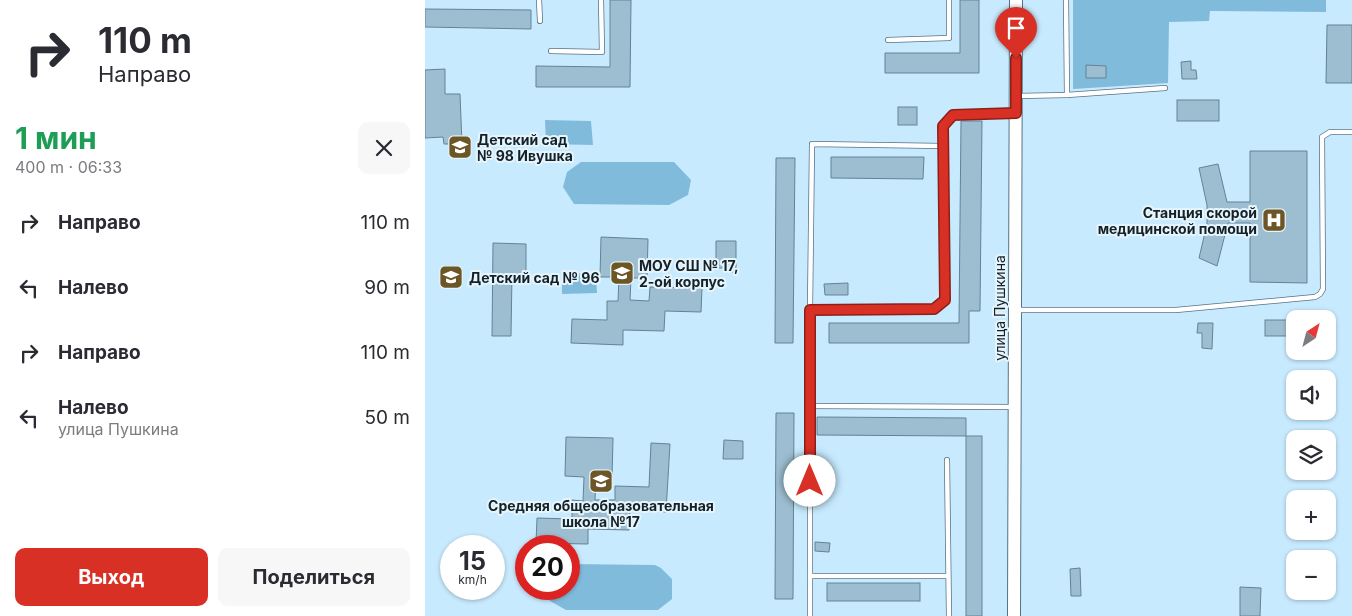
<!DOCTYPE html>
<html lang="ru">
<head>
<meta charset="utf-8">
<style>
	body { margin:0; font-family:Inter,sans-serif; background:#f7f7f7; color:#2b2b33; height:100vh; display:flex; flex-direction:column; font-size:19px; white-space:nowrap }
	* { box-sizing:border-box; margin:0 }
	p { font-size:16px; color:#7c7c81 }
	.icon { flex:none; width:28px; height:28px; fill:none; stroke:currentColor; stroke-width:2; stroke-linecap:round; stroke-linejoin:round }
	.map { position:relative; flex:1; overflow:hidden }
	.details { display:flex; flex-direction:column; background:#fff; width:425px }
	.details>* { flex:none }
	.banner { background:#fff; color:#2b2b33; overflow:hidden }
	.needle { width:32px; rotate:36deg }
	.buttons { position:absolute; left:861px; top:310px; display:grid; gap:10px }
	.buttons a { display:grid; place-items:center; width:50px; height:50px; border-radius:10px; background:#fff; box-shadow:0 1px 4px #0004; font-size:25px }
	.speed { position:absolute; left:15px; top:535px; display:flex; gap:10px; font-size:25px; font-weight:700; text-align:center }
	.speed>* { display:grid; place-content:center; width:65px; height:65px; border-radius:50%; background:#fff; box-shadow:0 1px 4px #0004; line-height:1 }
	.speed small { font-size:12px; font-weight:400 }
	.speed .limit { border:8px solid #d22; background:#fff; color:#111 }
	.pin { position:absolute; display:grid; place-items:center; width:42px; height:42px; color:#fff; margin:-51px -21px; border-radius:50% 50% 50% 0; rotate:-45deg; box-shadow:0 0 5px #0007 }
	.pin .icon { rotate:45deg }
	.me { position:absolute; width:55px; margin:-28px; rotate:0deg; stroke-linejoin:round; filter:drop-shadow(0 0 4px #0008) }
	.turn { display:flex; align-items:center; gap:18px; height:105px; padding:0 15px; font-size:22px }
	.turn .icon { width:65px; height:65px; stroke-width:2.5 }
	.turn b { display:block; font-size:35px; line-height:42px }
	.round { display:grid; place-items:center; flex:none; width:52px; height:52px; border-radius:10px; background:#f7f7f7 }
	.summary { display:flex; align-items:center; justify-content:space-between; height:85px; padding:0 15px }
	h1 { font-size:30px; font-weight:700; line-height:38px; color:#1e9e55 }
	.cta { display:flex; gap:10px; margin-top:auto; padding:10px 15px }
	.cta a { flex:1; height:58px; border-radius:10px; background:#d93025; color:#fff; font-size:20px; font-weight:700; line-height:58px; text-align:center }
	.cta a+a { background:#f7f7f7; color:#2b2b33 }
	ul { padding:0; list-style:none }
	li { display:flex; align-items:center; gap:15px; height:65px; padding:0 15px }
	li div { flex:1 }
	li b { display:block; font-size:19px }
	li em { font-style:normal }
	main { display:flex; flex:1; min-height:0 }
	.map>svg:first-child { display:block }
	.green { fill:#81bbdc }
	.building { fill:#9dbed1; stroke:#638395 }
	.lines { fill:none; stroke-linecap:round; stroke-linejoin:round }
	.lane-casing { stroke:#547384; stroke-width:6 }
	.secondary-casing { stroke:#547384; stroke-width:14 }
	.lane { stroke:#fff; stroke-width:4.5 }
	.secondary { stroke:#fff; stroke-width:12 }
	.route-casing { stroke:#8d1f18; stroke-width:12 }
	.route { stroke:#d93025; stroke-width:9 }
	.labels { text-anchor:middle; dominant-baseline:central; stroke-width:4; stroke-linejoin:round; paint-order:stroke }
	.poi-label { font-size:14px; font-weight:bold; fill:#142128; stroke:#e6f4fc; text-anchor:start }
	.street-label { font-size:14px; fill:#142128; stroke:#e6f4fc }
</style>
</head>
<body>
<main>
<section class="details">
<div class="banner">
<div class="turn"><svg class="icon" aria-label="right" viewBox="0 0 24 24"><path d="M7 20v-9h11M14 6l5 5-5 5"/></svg><div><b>110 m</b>Направо</div></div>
</div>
<div class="summary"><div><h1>1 мин</h1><p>400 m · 06:33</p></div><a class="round"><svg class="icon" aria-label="close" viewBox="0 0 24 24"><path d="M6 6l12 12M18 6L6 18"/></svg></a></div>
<ul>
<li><svg class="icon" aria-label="right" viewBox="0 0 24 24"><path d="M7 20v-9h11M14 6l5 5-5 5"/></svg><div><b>Направо</b></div><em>110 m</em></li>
<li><svg class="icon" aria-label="left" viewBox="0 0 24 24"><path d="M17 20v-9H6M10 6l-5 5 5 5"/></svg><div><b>Налево</b></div><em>90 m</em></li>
<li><svg class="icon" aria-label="right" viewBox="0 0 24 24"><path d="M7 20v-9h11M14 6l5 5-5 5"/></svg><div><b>Направо</b></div><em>110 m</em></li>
<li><svg class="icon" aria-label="left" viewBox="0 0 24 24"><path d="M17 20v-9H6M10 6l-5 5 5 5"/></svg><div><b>Налево</b><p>улица Пушкина</p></div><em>50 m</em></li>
</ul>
<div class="cta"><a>Выход</a><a>Поделиться</a></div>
</section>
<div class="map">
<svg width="927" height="616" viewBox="0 0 927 616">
	<rect width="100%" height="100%" fill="#c8eafe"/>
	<g class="green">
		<polygon points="648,0 901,0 901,12 785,11 784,21 744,22 743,83 648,89"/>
		<polygon points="120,120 166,121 168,145 121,144"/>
		<polygon points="156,162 249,162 266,180 263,195 244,205 149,204 138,187 142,172"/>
		<polygon points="171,273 172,293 137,294 137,274"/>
		<polygon points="144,564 230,565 236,568 247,579 247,599 233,610 141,610 125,601 120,589 144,589"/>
	</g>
	<g class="building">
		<polygon points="185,0 206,0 205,87 111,87 111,66 185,67"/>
		<polygon points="535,0 554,0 554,73 460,73 460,53 535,53"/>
		<polygon points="0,9 106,10 106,29 0,27"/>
		<polygon points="902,25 927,25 927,83 901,83"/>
		<polygon points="766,61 766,70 771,70 772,79 757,79 756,62"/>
		<polygon points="661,65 681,66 681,78 661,78"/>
		<polygon points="20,69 20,94 35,94 37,144 19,144 18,137 0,138 0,70"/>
		<rect x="752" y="100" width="42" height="21"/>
		<rect x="473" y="107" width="19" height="18"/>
		<polygon points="536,121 557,121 555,311 544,311 544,343 404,343 404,323 534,323"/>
		<polygon points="825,151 882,151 882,283 825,282 825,223 803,223 792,266 774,258 782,224 782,205 774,168 793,164 802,202 825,202"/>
		<polygon points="406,157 499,157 498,179 406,178"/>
		<polygon points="351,158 370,158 368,343 350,343"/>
		<polygon points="176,237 223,239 222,278 206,278 205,300 224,301 225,287 277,288 276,312 240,311 239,331 198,330 198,345 146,343 147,319 182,320 182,301 193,301 194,277 175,277"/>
		<polygon points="291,241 311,241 311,272 301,272 301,268 291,268"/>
		<polygon points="68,243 101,244 101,274 87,274 86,336 67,336"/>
		<polygon points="423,283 423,295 400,295 399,284"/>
		<rect x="840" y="320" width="30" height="16"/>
		<polygon points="773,323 788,323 787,349 777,348 777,333 772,333"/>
		<polygon points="351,413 369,413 368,599 350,599"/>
		<polygon points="392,417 541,418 541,436 392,435"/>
		<rect x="541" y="436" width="16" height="180"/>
		<polygon points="141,437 188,438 187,478 171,477 170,500 190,500 190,486 224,487 226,443 245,444 241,512 205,511 204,530 163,529 163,544 111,543 112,518 147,519 147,500 158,501 159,477 140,476"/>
		<polygon points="299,440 318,441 318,459 298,459"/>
		<polygon points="390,542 405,543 404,552 390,551"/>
		<polygon points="655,568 656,596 646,596 645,569"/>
		<rect x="402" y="583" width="93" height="18"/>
		<polygon points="815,587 836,588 835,616 815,616"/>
	</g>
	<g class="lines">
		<g class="lane-casing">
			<g id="lane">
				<polyline points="114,0 115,21"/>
				<polyline points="641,0 642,95"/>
				<polyline points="463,40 524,38 524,0"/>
				<polyline points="126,51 177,52 176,0"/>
				<polyline points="592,96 642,95 740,88"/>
				<polyline points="518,146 387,144 385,310 509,309 520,300 518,146 518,126 528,115 589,113"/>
				<polyline points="385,310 385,616"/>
				<polyline points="593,310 751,310 890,297 895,294 898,289 897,137 905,132 927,132"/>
				<polyline points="385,406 588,407"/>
				<polyline points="522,460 524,616"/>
				<polyline points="385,576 523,576"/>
			</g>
		</g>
		<g class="secondary-casing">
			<polyline id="secondary" points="589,616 591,0"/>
		</g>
		<use href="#lane" class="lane"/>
		<use href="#secondary" class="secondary"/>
	</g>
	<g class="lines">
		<g class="route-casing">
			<polyline id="route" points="385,481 385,310 509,309 520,300 518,126 528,115 591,113 591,58"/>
		</g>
		<use href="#route" class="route"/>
	</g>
	<defs>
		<g id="school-square" transform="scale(1.25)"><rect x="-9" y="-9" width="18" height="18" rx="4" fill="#6d5626" stroke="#e6f4fc"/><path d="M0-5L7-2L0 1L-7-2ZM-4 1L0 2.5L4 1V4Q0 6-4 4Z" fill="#fff"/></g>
		<g id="hospital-square" transform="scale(1.25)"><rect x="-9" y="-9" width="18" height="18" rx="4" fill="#6d5626" stroke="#e6f4fc"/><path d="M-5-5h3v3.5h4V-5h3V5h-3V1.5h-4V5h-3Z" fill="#fff"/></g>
	</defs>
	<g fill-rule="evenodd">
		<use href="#school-square" x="35" y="147"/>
		<use href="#hospital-square" x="849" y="220"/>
		<use href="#school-square" x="197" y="273"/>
		<use href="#school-square" x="26" y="277"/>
		<use href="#school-square" x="176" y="481"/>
	</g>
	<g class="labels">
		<g class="poi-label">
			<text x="52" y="139">Детский сад<tspan x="52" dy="16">№ 98 Ивушка</tspan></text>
			<text x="832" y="212" text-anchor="end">Станция скорой<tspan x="832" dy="16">медицинской помощи</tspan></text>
			<text x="214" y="265">МОУ СШ № 17,<tspan x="214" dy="16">2-ой корпус</tspan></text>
			<text x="44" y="277">Детский сад № 96</text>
			<text x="176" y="505" text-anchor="middle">Средняя общеобразовательная<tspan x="176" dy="16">школа №17</tspan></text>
		</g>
		<g class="street-label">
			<text transform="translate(574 308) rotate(-90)">улица Пушкина</text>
		</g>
	</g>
</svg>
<div class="buttons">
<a><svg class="needle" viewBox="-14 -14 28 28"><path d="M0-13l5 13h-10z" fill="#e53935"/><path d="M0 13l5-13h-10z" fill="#7c7c81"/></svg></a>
<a><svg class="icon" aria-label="sound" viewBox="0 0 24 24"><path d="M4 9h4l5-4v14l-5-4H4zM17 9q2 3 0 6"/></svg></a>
<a><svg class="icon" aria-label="layers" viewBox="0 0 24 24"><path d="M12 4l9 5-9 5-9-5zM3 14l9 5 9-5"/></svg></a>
<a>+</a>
<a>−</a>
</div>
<div class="speed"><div>15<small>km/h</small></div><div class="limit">20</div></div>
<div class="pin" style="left:591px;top:58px;background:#d93025"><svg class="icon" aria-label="arrive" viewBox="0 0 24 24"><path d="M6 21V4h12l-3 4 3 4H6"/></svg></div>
<svg class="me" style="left:385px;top:481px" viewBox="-20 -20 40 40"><circle r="19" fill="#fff"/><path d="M0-13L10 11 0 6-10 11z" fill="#d93025"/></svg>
</div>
</main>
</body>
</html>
